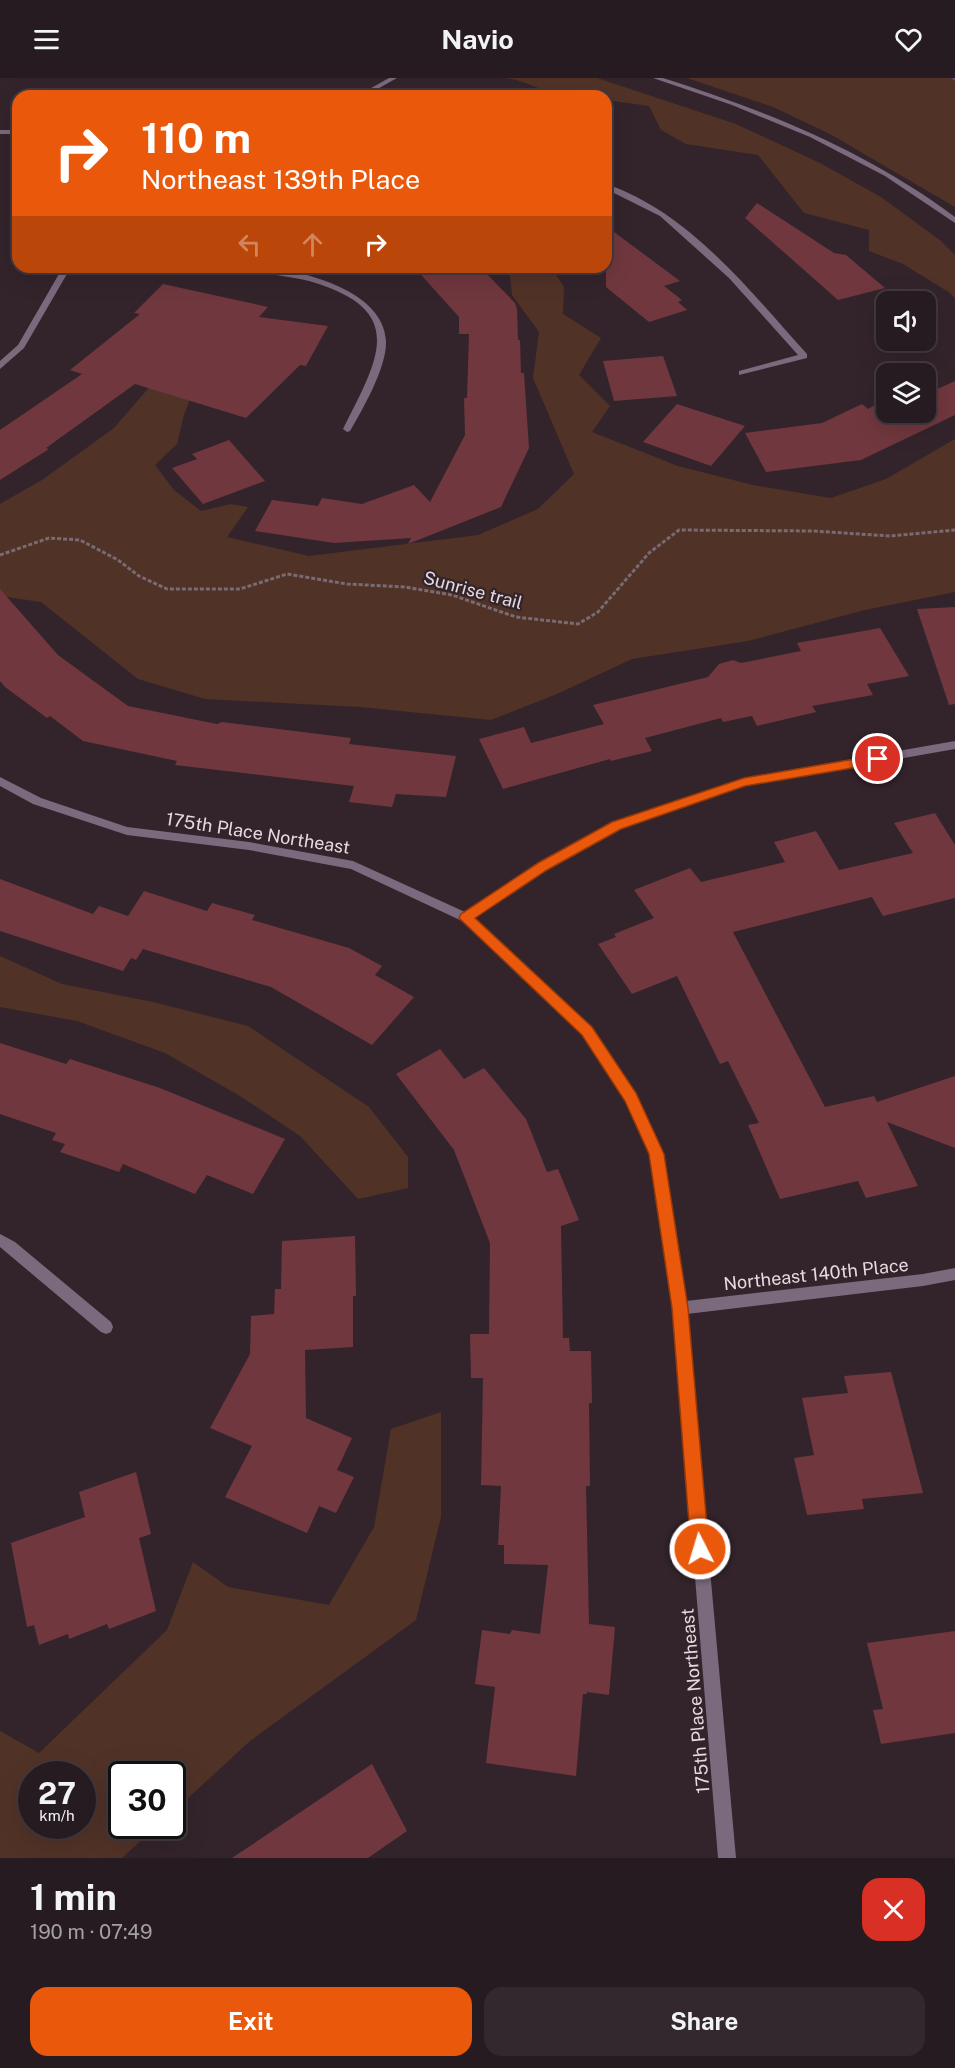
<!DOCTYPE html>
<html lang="en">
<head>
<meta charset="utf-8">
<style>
	body { margin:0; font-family:"Public Sans",sans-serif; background:#32282d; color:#f1f3f6; height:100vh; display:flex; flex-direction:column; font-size:22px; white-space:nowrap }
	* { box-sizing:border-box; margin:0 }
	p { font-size:20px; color:#a4a1a5 }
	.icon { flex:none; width:33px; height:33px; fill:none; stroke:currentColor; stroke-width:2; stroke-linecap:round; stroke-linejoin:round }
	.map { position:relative; height:1780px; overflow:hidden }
	.side { display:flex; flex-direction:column; background:#261b20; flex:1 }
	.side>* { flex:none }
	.top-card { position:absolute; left:12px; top:12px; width:600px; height:183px; border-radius:18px; box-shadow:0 6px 24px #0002,0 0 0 2px #42393e; background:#ea580c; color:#fff; overflow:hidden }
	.buttons { position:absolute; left:876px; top:213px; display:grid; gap:12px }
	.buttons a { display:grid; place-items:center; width:60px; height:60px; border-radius:12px; background:#261b20; box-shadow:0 6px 24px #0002,0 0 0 2px #42393e; font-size:30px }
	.speed { position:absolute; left:18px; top:1683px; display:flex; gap:12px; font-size:30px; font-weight:700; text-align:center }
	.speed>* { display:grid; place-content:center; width:78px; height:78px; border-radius:50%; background:#261b20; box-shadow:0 6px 24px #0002,0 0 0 2px #42393e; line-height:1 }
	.speed small { font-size:15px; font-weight:400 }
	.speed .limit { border:3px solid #111; border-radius:9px; background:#fff; color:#111 }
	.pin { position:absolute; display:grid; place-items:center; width:51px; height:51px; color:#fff; margin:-26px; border:3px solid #fff; border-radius:50%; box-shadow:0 2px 6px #0007 }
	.me { position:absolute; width:66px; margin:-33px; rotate:355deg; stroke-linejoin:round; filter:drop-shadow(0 0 4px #0008) }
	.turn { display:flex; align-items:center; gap:21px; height:126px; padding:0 30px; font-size:27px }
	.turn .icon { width:78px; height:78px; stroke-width:2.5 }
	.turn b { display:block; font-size:42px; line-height:51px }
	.lanes { display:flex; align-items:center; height:57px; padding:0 30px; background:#0003; justify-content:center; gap:30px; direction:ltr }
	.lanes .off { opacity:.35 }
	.round { display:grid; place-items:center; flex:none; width:63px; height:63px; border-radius:18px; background:#32282d }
	.summary { display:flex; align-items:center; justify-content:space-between; height:102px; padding:0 30px }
	h1 { font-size:36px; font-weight:700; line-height:45px }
	.button { display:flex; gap:12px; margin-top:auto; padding:12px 30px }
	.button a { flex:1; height:69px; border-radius:18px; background:#ea580c; color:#fff; font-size:24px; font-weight:700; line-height:69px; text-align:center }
	.button a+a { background:#32282d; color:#f1f3f6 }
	header { display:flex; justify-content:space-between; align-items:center; height:78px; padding:0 30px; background:#261b20; font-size:27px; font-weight:700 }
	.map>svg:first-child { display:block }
	.green { fill:#513227; fill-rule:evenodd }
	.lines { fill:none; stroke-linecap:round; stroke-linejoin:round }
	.stream { fill:#5c4d7f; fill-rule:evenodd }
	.building { fill:#70373e }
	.path { stroke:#786b71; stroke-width:3; stroke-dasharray:4 2; stroke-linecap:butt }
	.street { fill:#7b697d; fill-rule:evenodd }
	.route { fill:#ea580c; stroke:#983908; stroke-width:1.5 }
	.labels { text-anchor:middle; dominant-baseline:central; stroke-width:4.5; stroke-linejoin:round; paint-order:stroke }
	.street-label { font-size:18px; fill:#e4dadf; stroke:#33242b }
</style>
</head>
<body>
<header><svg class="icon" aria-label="menu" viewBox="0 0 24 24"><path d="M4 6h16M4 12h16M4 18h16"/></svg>Navio<svg class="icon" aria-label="heart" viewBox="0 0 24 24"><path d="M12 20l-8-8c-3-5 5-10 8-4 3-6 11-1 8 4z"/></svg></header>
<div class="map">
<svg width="955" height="1780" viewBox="0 0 955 1780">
	<rect width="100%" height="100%" fill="#33242b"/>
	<g class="green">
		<path d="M504 0H597L736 46 820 85 881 119 941 163 955 177V220L950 215 903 186 869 173V152L804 135 758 77 686 66 661 52 649 28 606 22V18C586 18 565 17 545 12 531 8 519 1 504 0Z"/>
		<polygon points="687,0 955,0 955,129 830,56 773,29"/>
		<polygon points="509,189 551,189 564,209 563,236 601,260 579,297 610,328 592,354 678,388 753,407 831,420 886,401 955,361 955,514 865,532 748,563 632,581 557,616 491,642 360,629 205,621 138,601 41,524 7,519 0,521 0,426 42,402 114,350 159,298 196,304 184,337 177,366 155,387 174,412 201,433 231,426 248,429 227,459 309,478 478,457 538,431 574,396 533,300 539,254 512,217"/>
		<polygon points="0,878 62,906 153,924 248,948 369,1029 408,1079 408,1110 358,1121 300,1058 240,1018 165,975 77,943 0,929"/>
		<path d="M441 1334V1439L416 1542 250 1663 173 1734 172 1696H122V1748H157L122 1780H0V1653L39 1675 167 1552 193 1484 228 1509 329 1527 374 1449 391 1351ZM82 1696V1748H32V1696Z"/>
	</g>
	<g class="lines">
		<polygon class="stream" points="951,0 955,0 955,3"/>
	</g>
	<g class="building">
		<polygon points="757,125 834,175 846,177 885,210 838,222 745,140"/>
		<polygon points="606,148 680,203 664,208 682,222 678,224 687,232 649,244 606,209"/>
		<polygon points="414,189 480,189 515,225 517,231 518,262 520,262 521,295 524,295 529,370 501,429 408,466 411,460 334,465 255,453 272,422 318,428 322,420 362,426 414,407 430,424 465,357 464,320 467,320 469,256 459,256 459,239"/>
		<polygon points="163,206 268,229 259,239 328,248 306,288 300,287 246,340 135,306 46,370 49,371 0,402 0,352 82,296 70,292 140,236 134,235"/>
		<polygon points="663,278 677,318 614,323 603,283"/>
		<polygon points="955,303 955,337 861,382 766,394 745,355 822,345 862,326 868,331 873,328 884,335 926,334 926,316"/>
		<polygon points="677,326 745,348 711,388 643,364"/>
		<polygon points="229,362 265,403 203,426 172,390 197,381 192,376"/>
		<polygon points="0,511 58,577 128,628 217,646 222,644 351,660 349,666 456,678 446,719 396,716 392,729 349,724 354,708 175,687 177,683 83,663 50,638 47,640 5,609 0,603"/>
		<polygon points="955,529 955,626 949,627 917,531"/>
		<polygon points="880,550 909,598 867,606 873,617 812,628 816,634 757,648 752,638 723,644 721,640 645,660 652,673 611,683 610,681 503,711 479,661 524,649 531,665 604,646 593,627 708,599 719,586 733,582 741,585 801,573 797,565"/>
		<polygon points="935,735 955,767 955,820 883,838 872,819 733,854 825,1029 874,1018 877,1024 955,998 955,1070 887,1044 918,1108 866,1120 858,1103 780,1121 748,1047 759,1045 728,983 720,986 677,898 632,916 598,866 616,859 614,856 654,840 634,812 690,790 701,804 785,784 774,764 816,753 839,792 913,775 894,745"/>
		<polygon points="0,801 93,836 99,828 128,838 144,813 207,833 212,825 255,837 252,842 349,870 382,888 375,897 414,919 372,967 271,909 143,871 136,882 131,880 123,893 0,853"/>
		<polygon points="0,965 66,986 70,981 160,1010 285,1061 253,1116 207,1097 195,1116 123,1086 119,1094 60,1074 65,1066 52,1062 56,1055 0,1036"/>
		<polygon points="440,971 464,1001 484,990 526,1041 547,1094 558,1091 579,1142 561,1148 563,1260 569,1260 570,1273 591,1273 592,1325 589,1325 590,1408 586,1408 589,1546 615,1549 609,1617 587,1614 587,1616 583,1616 576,1698 486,1685 495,1609 475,1606 482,1552 510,1556 512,1552 540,1556 548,1487 504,1486 504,1467 498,1467 501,1408 481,1407 483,1300 471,1300 470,1256 489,1256 490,1165 454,1072 396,996"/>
		<polygon points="355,1158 356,1218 353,1218 353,1269 305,1272 306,1340 352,1360 337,1392 354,1399 336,1435 319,1428 307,1455 225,1419 252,1368 210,1350 250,1276 251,1238 274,1236 275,1211 281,1211 282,1163"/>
		<polygon points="891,1294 923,1415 862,1421 864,1431 807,1437 794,1380 814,1377 802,1320 848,1315 844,1298"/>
		<polygon points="136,1394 151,1456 139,1460 156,1533 109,1551 107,1546 69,1561 68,1556 39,1567 34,1547 27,1549 11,1465 85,1439 79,1414"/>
		<polygon points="955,1553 955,1655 881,1666 873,1632 883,1631 867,1565"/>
		<polygon points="372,1686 407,1753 368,1780 232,1780"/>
	</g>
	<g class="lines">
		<polyline class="path" points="0,477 49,460 80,462 118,482 139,498 167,511 240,511 287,496 347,506 405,509 452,517 516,539 578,546 598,534 649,475 679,452 813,453 890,458 955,452"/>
		<g class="street">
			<polygon points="389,0 397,0 365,18 357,18"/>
			<path d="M653 0H663C767 33 867 73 955 139V145L885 98 810 59 732 27Z"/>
			<rect x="0" y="52" width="18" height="4"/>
			<path d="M606 106C689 134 750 213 807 276V280L739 297V293L798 277 729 200 660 138 606 111Z"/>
			<polygon points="63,189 71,189 24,270 0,291 0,283 18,267"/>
			<path d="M251 189C293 189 384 210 386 263 387 289 363 331 350 353L347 354 343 351C378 281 410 232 309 203 292 199 264 197 251 189Z"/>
			<polygon points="955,663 955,671 745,708 621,750 547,791 474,841 591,949 636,1016 663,1076 686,1223 923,1196 955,1190 955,1202 923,1208 687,1236 736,1780 718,1780 673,1230 649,1076 626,1023 583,957 462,843 351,791 249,772 127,757 33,726 0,708 0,699 41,720 127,749 249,764 353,783 465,834 539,785 613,744 744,700"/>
			<polygon points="0,1156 15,1164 111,1244 113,1249 111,1254 106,1256 101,1254 0,1169"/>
		</g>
	</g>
	<polygon class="route" points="878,677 884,681 882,685 745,708 621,751 547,792 475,840 592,949 636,1015 664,1076 688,1230 709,1471 706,1477 700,1480 694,1477 691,1471 672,1230 649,1076 625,1023 582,957 459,840 461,836 538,785 612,744 744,700"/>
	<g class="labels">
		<g class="street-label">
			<text transform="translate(473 512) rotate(15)">Sunrise trail</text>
			<text transform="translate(258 755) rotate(9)">175th Place Northeast</text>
			<text transform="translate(816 1196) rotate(-6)">Northeast 140th Place</text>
			<text transform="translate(695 1623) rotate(-95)">175th Place Northeast</text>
		</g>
	</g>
</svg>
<div class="buttons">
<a><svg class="icon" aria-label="sound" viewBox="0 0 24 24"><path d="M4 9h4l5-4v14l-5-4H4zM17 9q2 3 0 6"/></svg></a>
<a><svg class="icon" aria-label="layers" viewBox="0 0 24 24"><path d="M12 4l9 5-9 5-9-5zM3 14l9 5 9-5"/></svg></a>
</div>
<div class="speed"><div>27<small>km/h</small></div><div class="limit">30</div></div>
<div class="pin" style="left:878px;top:681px;background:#d93025"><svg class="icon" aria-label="arrive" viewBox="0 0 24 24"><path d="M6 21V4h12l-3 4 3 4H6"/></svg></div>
<svg class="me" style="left:700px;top:1471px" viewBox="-20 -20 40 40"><circle r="17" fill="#ea580c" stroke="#fff" stroke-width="3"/><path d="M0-11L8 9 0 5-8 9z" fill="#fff"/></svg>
<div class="top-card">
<div class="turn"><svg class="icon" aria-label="right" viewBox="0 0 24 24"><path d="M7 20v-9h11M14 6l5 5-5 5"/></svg><div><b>110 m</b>Northeast 139th Place</div></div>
<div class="lanes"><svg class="icon off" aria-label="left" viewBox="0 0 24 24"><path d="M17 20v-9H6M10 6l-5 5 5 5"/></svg><svg class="icon off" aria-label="ahead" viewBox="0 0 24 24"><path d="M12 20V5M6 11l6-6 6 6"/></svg><svg class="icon" aria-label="right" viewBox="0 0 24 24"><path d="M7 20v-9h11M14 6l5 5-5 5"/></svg></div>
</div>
</div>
<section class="side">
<div class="summary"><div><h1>1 min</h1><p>190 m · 07:49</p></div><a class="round" style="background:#d93025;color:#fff"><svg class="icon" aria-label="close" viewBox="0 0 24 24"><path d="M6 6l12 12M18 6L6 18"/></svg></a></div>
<div class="button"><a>Exit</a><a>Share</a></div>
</section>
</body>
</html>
